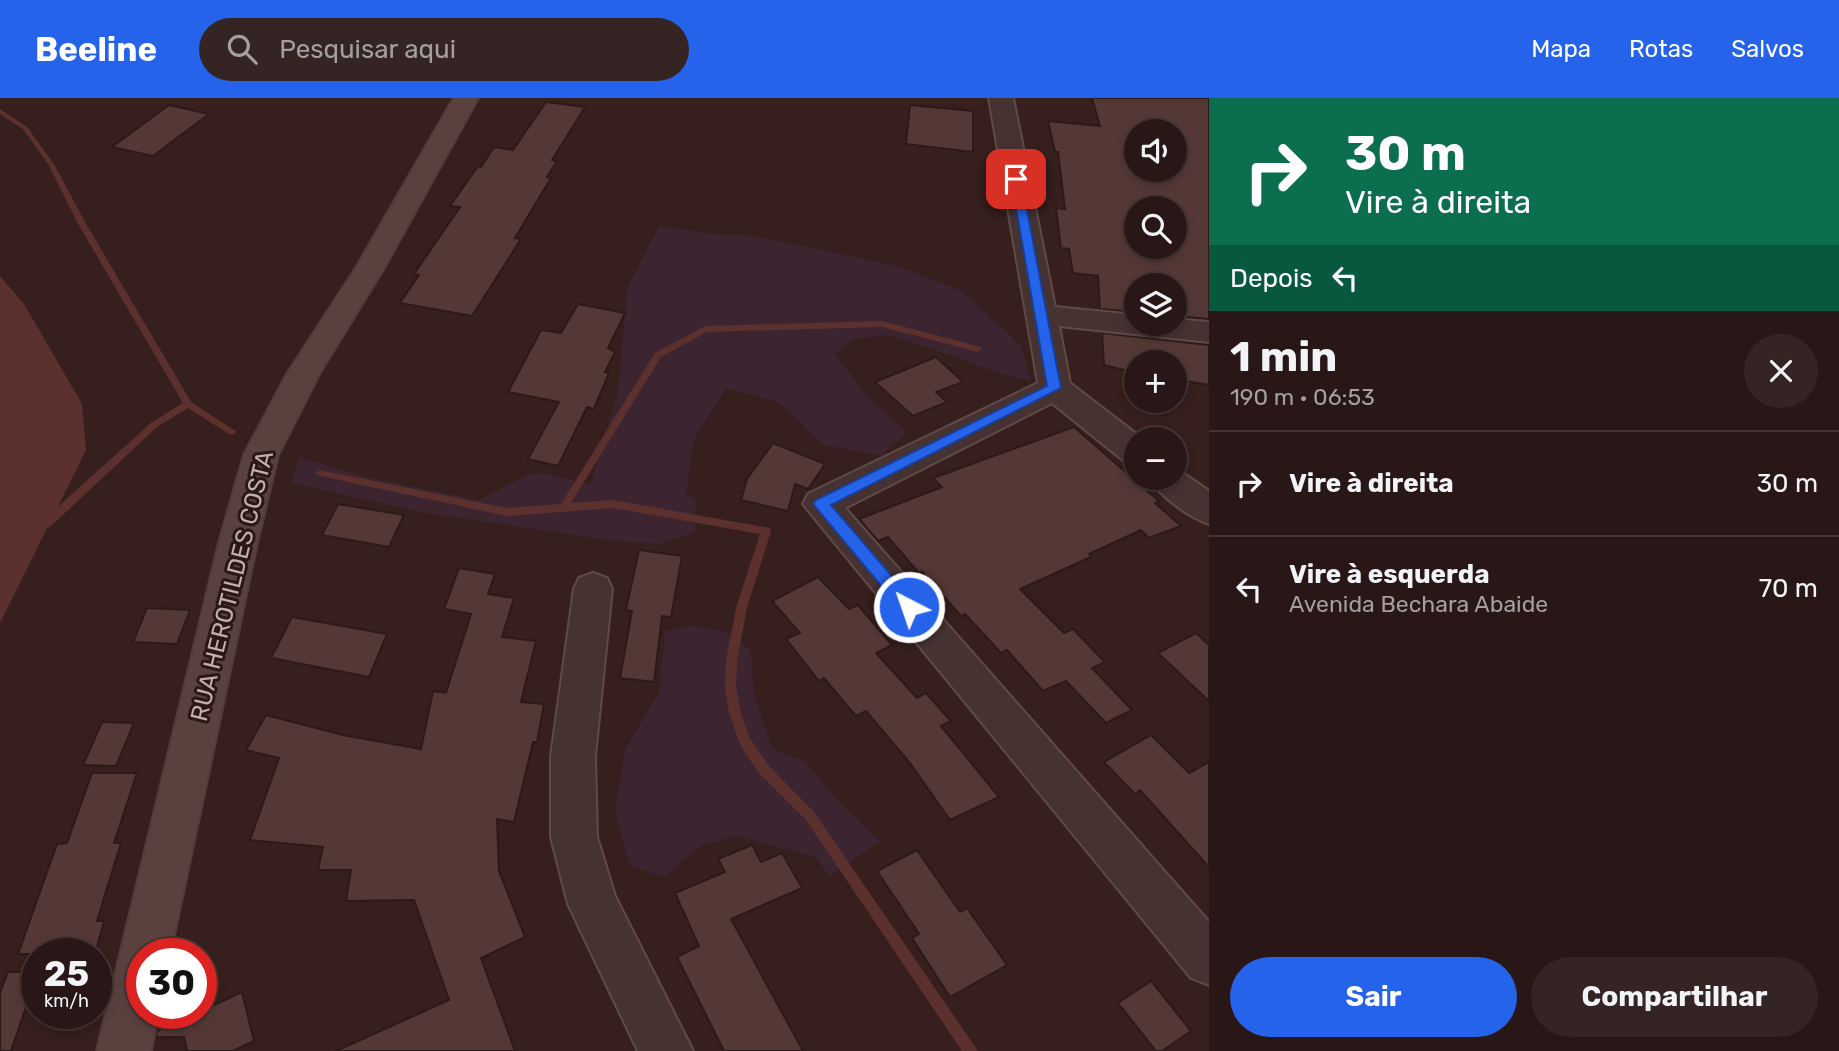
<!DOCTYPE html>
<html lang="pt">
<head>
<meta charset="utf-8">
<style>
	body { margin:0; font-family:Rubik,sans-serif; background:#342423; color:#f1f3f6; height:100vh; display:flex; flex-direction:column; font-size:26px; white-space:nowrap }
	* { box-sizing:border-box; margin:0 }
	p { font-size:23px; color:#a59fa1 }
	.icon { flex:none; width:38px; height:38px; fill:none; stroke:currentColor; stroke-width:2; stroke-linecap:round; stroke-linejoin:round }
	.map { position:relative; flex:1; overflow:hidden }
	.details { display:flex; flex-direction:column; background:#281716; width:630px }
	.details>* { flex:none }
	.guide { background:#0b6e4f; color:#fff; overflow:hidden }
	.buttons { position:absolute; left:1124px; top:21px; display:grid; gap:14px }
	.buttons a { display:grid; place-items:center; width:63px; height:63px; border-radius:50%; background:#281716; box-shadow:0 4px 10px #0003,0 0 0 2px #443635; font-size:35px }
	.speed { position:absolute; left:21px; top:840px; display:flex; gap:14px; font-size:35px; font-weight:700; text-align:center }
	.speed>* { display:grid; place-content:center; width:91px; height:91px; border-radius:50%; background:#281716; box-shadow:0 4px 10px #0003,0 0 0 2px #443635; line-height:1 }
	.speed small { font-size:18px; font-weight:400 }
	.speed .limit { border:10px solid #d22; background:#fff; color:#111 }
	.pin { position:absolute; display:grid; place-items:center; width:60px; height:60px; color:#fff; margin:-30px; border-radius:14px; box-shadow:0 4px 10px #0006 }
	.me { position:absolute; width:77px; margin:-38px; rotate:319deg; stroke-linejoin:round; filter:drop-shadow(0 0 5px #0008) }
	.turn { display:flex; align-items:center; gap:24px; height:147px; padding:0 21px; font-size:32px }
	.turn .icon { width:91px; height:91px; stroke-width:2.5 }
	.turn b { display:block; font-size:49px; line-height:60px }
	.then { display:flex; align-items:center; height:66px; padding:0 21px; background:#0003; gap:14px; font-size:26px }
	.round { display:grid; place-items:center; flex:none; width:74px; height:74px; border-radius:37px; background:#342423 }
	.summary { display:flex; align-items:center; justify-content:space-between; height:119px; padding:0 21px }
	h1 { font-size:42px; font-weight:700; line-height:52px }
	.cta { display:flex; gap:14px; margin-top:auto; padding:14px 21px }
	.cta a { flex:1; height:80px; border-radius:42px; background:#2563eb; color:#fff; font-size:28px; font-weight:700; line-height:80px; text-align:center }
	.cta a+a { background:#342423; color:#f1f3f6 }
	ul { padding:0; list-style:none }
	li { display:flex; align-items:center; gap:21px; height:105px; padding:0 21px; border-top:2px solid #443635 }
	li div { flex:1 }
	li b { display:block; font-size:26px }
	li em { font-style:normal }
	header { display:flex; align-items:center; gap:42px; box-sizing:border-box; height:98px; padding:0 35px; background:#2563eb; color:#fff }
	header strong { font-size:33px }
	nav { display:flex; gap:38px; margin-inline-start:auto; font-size:24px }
	.search { width:490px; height:63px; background:#342423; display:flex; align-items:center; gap:18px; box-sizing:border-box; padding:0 24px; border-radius:38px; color:#a59fa1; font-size:26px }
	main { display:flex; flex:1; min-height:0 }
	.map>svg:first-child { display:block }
	.green { fill:#3d2431 }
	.water { fill:#5c312d }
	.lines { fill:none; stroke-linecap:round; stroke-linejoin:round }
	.stream { fill:#5c312d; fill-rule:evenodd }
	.building { fill:#543836; stroke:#2d1a18; stroke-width:2; fill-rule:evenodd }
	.street-casing { stroke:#5f4a48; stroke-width:4 }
	.secondary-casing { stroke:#503c3a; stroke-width:4 }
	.street { fill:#463231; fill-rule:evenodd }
	.secondary { fill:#5a413e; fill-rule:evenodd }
	.route { fill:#2563eb; stroke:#184099; stroke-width:2 }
	.labels { text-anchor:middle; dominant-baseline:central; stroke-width:6; stroke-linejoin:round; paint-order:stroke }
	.street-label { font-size:24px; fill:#c4adaa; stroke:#2a1816 }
</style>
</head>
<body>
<header>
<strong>Beeline</strong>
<div class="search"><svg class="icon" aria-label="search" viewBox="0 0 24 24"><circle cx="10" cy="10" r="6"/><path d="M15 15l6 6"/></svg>Pesquisar aqui</div>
<nav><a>Mapa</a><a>Rotas</a><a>Salvos</a></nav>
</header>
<main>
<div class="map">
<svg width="1209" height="953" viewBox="0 0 1209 953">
	<rect width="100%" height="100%" fill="#361f1d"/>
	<g class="green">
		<polygon points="659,128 722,137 749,137 898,168 962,193 1021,248 1031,283 1000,276 956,259 888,237 854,241 835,256 864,294 906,334 881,358 824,347 778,304 726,290 694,342 686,396 696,401 695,434 660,446 608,442 425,415 291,385 299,359 370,380 479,402 527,377 544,375 590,387 618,294 627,191"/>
		<polygon points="692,528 726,534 749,551 752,560 753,593 772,650 805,664 839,704 880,743 829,779 816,759 736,738 700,748 665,779 630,768 615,715 625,652 659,594 665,533"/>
	</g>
	<polygon class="water" points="0,178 24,206 82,306 86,352 0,525"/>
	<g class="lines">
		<g class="stream">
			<polygon points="0,11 27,29 54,66 85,124 191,304 237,334 232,337 229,336 188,310 158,328 50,429 46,430 41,426 42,423 152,324 183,305 77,124 48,66 23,31 0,16"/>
			<polygon points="882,223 981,249 982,251 978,254 882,229 707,234 661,259 571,405 613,402 770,430 771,433 747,510 737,563 736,589 741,615 749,639 769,668 814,714 978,953 962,953 806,722 760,676 745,655 738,641 729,615 725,589 726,563 736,510 760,436 613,410 507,418 320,378 315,375 320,372 507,410 561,406 655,255 705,228"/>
		</g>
	</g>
	<g class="building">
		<path d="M1092 0H1209V221L1174 218V187H1136V214L1100 211 1098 178 1073 175 1069 151 1061 150 1056 110 1065 111 1058 54H1055L1048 23 1100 28ZM1136 33H1174V72H1136ZM1136 110H1174V149H1136Z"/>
		<polygon points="546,4 585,9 552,62 557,63 547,79 551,80 515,140 521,141 472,218 400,205 419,177 414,176 460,109 450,108 478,68 481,69 494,49 513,52"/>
		<polygon points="169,7 209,16 153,58 112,49"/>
		<polygon points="910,7 973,13 973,54 906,46"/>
		<polygon points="578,206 625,215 608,250 615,254 605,274 609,275 594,311 587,309 558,368 528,361 559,304 508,294 541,232 561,235"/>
		<polygon points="1102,235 1209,247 1209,287 1174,281 1174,264 1136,264 1136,275 1104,267"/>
		<polygon points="936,259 963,284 936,294 947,304 913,318 875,284"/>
		<polygon points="1074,329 1159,403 1155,405 1181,428 1149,440 1141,432 1089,456 1091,459 1020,491 1064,535 1073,531 1105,564 1092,570 1132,612 1106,625 1066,583 1043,593 1007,552 1001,555 965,516 961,518 922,474 919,475 888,439 878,443 859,421 942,389 933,380"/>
		<polygon points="773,345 825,366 808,391 795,386 788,413 741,402 747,381"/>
		<polygon points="338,406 404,417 389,449 322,437"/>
		<polygon points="639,452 682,458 671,519 662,518 654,584 620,580 632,513 626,512"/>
		<polygon points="459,470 495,476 488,496 514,500 502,539 536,543 521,604 544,606 537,644 533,644 514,724 497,721 499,773 525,839 481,860 515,953 336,953 449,902 414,802 346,803 351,772 318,772 323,749 250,742 279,660 246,652 266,617 343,637 421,651 433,593 446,595 471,516 444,511"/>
		<polygon points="818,479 849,511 858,507 892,547 876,555 917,600 926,595 951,623 941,628 999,699 950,722 910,665 866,613 856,618 824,580 819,583 786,541 800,535 772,503"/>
		<polygon points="147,510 190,512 177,546 133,544"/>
		<polygon points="292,519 387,536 369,579 271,560"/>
		<polygon points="1196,535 1209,547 1209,603 1158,555"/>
		<polygon points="102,624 134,625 116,668 83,667"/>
		<polygon points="1151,637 1189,675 1209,664 1209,769 1140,692 1135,696 1104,664"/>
		<polygon points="92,675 137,675 114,745 121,745 97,823 104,823 95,856 18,856 57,746 67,745"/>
		<polygon points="752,747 761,764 782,755 802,790 731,821 803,953 724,953 677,859 699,848 675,795 725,774 718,761"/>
		<polygon points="917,752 960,814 967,810 1007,867 950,899 912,840 919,836 877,773"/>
		<polygon points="8,874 37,874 37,877 11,953 0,953 0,895"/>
		<polygon points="1151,883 1191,933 1162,953 1156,953 1118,905"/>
		<polygon points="242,894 254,943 233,953 187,953 184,939 156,939 157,933 201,915 201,913"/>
	</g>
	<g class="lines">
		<g class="street-casing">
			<g id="street">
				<polygon points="989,0 1013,0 1055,209 1136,217 1136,226 1174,226 1174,221 1209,224 1209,244 1059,228 1070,285 1143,341 1136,341 1136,366 1124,363 1052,305 845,410 1209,824 1209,887 1191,880 803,406 808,396 1038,285"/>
				<path d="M1174 369 1209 393V426C1189 419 1160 399 1150 380H1174Z"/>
				<polygon points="593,475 607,480 612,491 595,658 597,739 615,798 693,953 638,953 568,806 551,739 551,658 574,491 579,480"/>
			</g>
		</g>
		<g class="secondary-casing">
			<polygon id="secondary" points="454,0 478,0 384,170 319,276 278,357 257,445 170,856 142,856 142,915 158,915 151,953 97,953 219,445 244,357 287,276 356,170"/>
		</g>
		<use href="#street" class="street"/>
		<use href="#secondary" class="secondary"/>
	</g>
	<polygon class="route" points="1016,78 1021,81 1061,290 831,407 915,505 917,509 915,514 903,514 813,406 816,402 1047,288 1011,81"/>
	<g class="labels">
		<g class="street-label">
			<text transform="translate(232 488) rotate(-76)">RUA HEROTILDES COSTA</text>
		</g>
	</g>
</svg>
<div class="buttons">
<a><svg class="icon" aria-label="sound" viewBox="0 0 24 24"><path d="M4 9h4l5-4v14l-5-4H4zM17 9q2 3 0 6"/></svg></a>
<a><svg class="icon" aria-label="search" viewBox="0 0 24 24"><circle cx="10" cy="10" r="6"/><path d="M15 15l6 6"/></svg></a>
<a><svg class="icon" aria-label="layers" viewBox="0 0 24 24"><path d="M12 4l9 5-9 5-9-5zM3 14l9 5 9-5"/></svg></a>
<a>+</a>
<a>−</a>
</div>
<div class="speed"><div>25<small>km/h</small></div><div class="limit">30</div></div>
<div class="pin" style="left:1016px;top:81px;background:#d93025"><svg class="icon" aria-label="arrive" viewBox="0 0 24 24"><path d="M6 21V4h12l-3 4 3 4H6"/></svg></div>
<svg class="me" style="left:909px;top:509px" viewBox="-20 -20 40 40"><circle r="17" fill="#2563eb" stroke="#fff" stroke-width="3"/><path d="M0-11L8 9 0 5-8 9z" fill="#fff"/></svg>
</div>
<section class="details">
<div class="guide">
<div class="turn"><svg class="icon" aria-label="right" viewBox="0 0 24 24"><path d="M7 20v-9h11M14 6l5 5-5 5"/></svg><div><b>30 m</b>Vire à direita</div></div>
<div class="then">Depois<svg class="icon" aria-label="left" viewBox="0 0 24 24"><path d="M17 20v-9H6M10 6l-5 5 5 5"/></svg></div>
</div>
<div class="summary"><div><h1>1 min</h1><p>190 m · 06:53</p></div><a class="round"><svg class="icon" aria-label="close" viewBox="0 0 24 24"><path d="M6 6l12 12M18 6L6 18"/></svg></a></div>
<ul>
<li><svg class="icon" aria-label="right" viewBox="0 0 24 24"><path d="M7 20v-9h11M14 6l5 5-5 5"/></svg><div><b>Vire à direita</b></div><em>30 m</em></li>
<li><svg class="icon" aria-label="left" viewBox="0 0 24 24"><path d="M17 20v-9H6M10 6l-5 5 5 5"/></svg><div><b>Vire à esquerda</b><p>Avenida Bechara Abaide</p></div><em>70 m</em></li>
</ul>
<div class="cta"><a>Sair</a><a>Compartilhar</a></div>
</section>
</main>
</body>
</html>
